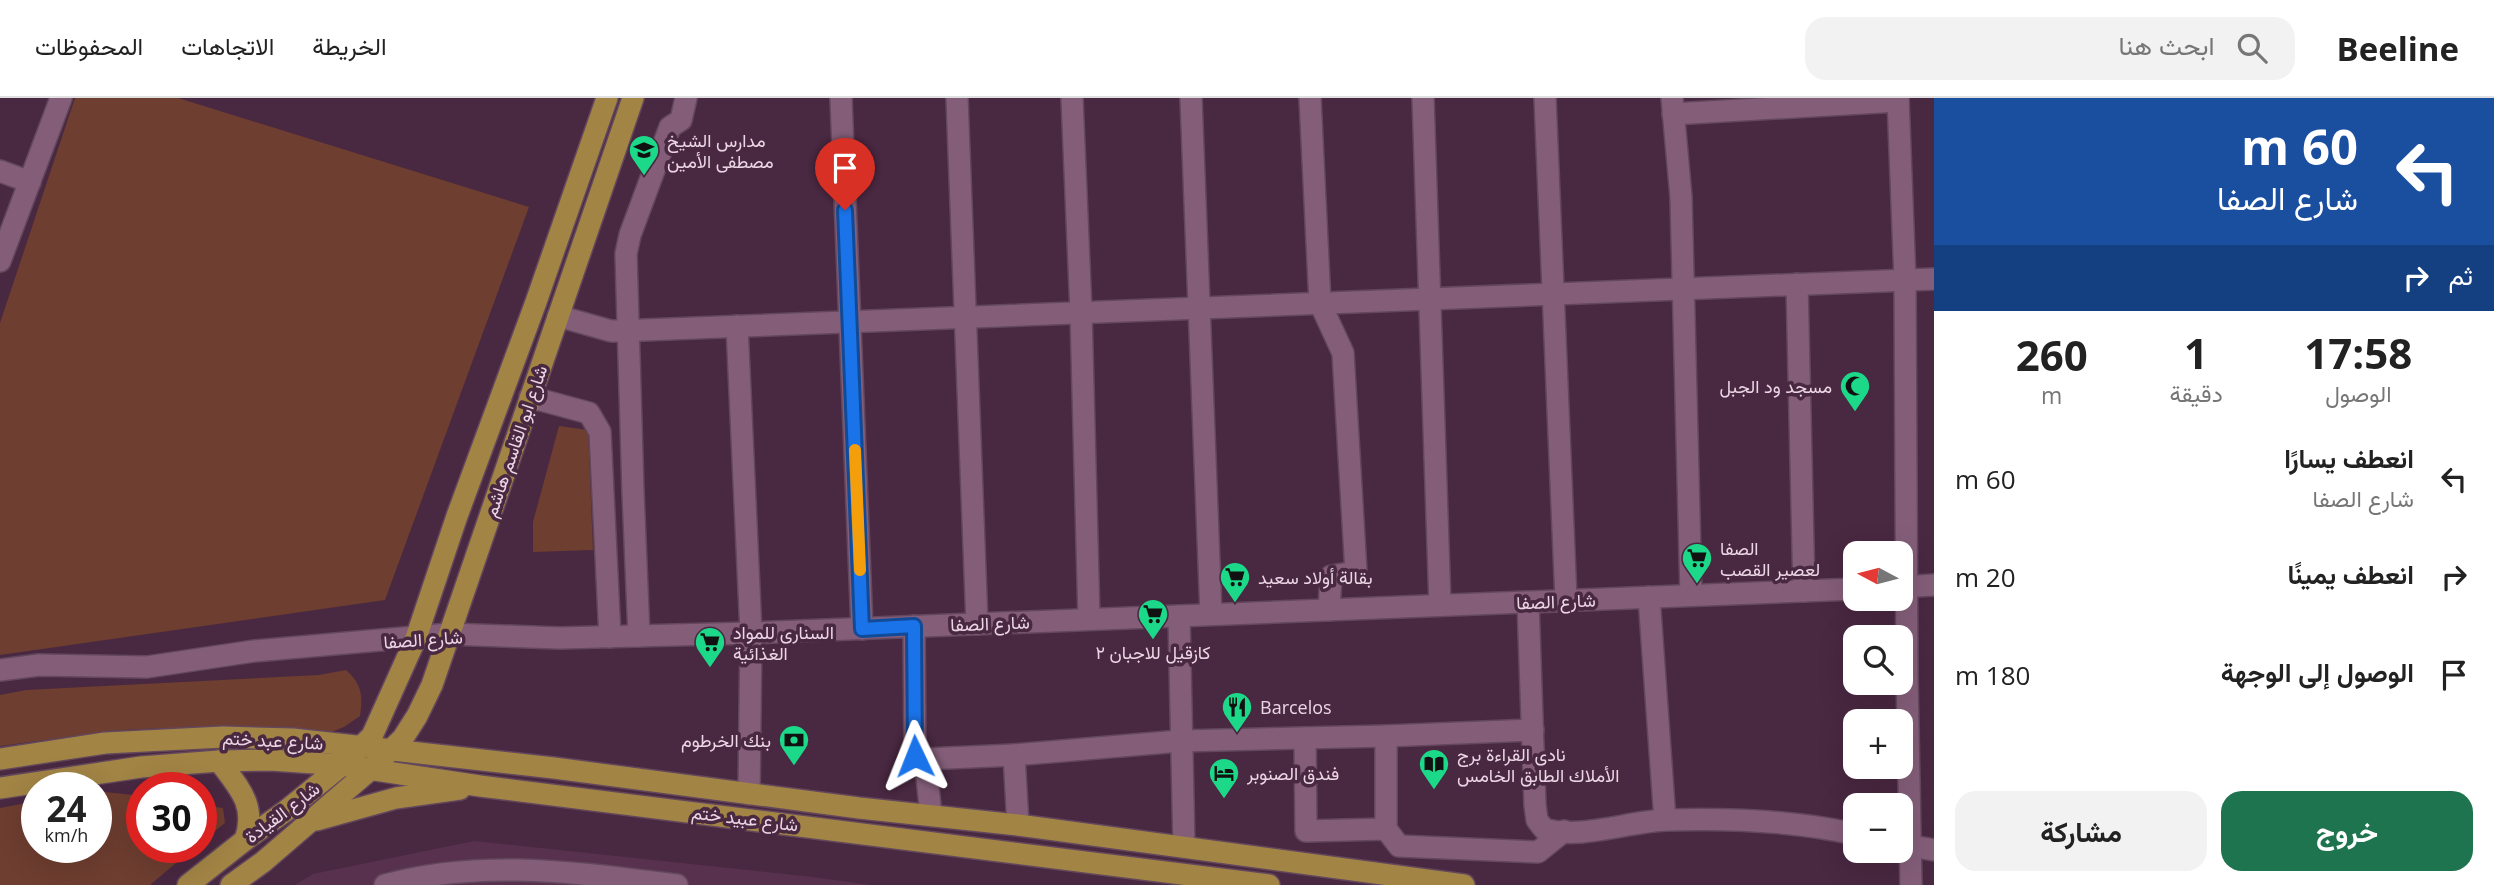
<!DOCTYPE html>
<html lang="ar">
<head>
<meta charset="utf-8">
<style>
	body { margin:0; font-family:"Open Sans",Vazirmatn,sans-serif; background:#f2f2f2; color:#222; direction:rtl; height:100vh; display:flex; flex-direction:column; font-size:26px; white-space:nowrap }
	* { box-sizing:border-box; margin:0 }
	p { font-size:23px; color:#767676 }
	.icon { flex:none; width:38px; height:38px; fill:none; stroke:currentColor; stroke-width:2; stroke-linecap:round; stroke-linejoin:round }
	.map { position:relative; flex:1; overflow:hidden; direction:ltr }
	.sheet { display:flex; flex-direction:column; background:#fff; width:560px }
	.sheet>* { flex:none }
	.guide { background:#1a4fa0; color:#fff; overflow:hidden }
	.needle { width:46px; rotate:277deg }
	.fabs { position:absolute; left:1843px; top:443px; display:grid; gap:14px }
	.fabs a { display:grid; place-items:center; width:70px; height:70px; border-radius:14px; background:#fff; box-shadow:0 7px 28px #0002; font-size:35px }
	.speed { position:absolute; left:21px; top:674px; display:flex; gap:14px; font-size:35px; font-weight:700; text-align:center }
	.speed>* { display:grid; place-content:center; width:91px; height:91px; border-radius:50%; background:#fff; box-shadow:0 7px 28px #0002; line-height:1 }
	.speed small { font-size:18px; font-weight:400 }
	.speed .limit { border:10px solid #d22; background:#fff; color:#111 }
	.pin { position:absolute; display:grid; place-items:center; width:60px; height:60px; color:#fff; margin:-72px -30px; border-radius:50% 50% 50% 0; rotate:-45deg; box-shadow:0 0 7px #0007 }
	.pin .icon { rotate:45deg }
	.me { position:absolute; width:77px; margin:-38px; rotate:358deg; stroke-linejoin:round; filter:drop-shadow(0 0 5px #0008) }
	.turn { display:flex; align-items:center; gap:24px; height:147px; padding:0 21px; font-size:32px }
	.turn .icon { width:91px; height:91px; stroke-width:2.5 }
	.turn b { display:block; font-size:49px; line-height:60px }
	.then { display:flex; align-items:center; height:66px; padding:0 21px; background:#0003; gap:14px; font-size:26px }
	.eta { display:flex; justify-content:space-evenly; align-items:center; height:119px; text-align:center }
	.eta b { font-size:42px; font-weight:700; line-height:49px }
	.primary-button { display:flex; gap:14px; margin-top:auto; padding:14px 21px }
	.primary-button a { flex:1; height:80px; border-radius:21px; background:#1f7450; color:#fff; font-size:28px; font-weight:700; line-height:80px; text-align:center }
	.primary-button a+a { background:#f2f2f2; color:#222 }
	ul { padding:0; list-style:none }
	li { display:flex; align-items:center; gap:21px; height:98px; padding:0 21px }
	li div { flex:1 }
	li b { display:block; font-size:26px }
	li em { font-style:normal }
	header { display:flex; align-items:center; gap:42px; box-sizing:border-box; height:98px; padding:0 35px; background:#fff; border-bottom:2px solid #e0e0e0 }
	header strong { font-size:33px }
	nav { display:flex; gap:38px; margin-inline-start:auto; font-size:24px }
	.search { width:490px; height:63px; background:#f2f2f2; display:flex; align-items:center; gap:18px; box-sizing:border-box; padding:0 24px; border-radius:21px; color:#767676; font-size:26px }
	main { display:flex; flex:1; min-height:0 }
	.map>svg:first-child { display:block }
	.built { fill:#58314e }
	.green { fill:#6e3e30 }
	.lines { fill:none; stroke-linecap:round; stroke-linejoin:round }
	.minor-casing { stroke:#63475c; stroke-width:24 }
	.major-casing { stroke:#63475c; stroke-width:24 }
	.minor { stroke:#845e79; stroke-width:21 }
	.major { stroke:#a28445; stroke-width:21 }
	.route-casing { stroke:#114b97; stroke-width:18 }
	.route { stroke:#1a73e8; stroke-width:12 }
	.slow { stroke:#f59e0b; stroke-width:12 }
	.labels { text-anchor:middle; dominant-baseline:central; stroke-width:7; stroke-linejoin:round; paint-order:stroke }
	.poi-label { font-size:18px; fill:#ecd6e5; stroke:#492841; text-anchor:start }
	.street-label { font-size:18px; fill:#ecd6e5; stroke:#492841 }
</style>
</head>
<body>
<header>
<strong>Beeline</strong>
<div class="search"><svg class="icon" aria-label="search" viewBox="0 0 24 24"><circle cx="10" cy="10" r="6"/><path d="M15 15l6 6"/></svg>ابحث هنا</div>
<nav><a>الخريطة</a><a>الاتجاهات</a><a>المحفوظات</a></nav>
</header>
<main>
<section class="sheet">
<div class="guide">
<div class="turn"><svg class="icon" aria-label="left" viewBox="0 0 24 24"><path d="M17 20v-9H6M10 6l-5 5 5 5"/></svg><div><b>60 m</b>شارع الصفا</div></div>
<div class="then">ثم<svg class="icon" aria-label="right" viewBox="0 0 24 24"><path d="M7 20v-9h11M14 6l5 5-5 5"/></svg></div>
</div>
<div class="eta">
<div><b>17:58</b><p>الوصول</p></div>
<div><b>1</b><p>دقيقة</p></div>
<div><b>260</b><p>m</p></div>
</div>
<ul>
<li><svg class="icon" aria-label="left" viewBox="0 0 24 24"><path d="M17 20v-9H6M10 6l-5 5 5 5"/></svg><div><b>انعطف يسارًا</b><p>شارع الصفا</p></div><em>60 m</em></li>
<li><svg class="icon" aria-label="right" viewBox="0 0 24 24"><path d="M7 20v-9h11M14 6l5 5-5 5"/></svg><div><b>انعطف يمينًا</b></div><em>20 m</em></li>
<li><svg class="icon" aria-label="arrive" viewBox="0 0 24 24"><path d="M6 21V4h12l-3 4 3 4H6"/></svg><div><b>الوصول إلى الوجهة</b></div><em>180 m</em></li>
</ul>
<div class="primary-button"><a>خروج</a><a>مشاركة</a></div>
</section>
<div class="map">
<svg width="1934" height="787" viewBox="0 0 1934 787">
	<rect width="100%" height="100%" fill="#492841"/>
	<polygon class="built" points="474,743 813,779 871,787 295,787 313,776"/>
	<g class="green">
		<polygon points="75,0 178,0 529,109 385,502 0,557 0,225"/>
		<polygon points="559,328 588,332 593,452 533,454 533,424"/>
		<path d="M346 572C362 586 363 598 360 618L344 629 324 637 168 630 121 632 0 648V597L26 592 319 577Z"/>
		<polygon points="96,693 142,698 142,749 195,749 150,787 0,787 0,710 37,703 37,749 96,749"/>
		<polygon points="201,707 223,710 225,725 201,744"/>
	</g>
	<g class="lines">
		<g class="minor-casing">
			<g id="minor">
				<polyline points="841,0 862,531"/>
				<polyline points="957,0 977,526"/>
				<polyline points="1072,0 1081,214 1089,521"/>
				<polyline points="1191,0 1211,516"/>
				<polyline points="1310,0 1320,205 1343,255 1356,474 1331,478 1329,512"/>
				<polyline points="1423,0 1440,507"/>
				<polyline points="1545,0 1566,502"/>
				<polyline points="1672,0 1681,99 1691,497"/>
				<polyline points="1898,0 1905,182 1907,579 1911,787"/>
				<polyline points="1673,16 1898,3"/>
				<polyline points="0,73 30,84"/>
				<polyline points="0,163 61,0"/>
				<polyline points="1797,186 1804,493"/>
				<polyline points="558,218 611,233 619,233 1934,181"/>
				<polyline points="737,228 751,535 749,696"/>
				<polyline points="530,299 589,315 600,334 610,539"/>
				<polyline points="1900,489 1934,487"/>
				<polyline points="1649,499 1665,722"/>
				<path d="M1528 504 1535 707 1537 722 1544 731C1581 742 1629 723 1667 722 1729 720 1795 723 1855 736"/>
				<polyline points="1179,518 1184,749"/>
				<polyline points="914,528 915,658 916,666 925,661 931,717"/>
				<polyline points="639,538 633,394 626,156 630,137 670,29 681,22 686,0"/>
				<polyline points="0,572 39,567 147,569 254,553 449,536 560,540 751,535 1855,491"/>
				<polyline points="1305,640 1306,733 1386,731 1399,748 1538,754 1564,733"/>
				<polyline points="925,661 1014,657"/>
				<polyline points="1018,727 1014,657 1180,643 1386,638 1533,632"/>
				<polyline points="1386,731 1386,638"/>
				<polyline points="1900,746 1934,752"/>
				<path d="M385 787C484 760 577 775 677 787"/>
			</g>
		</g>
		<g class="major-casing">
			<g id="major">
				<polyline points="0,661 105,645 223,639 293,641 554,670 859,710 1018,727 1464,787"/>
				<path d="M219 663C239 690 257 707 245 742"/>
				<polyline points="0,690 141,669 219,663 271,662 342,667 480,688 1269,787"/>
				<polyline points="317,722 396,700 460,691"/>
				<polyline points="188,787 245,742 287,712 342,667 372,638 416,540 457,418 536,204 607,0"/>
				<polyline points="231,787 263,764 371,671 403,640 417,618 432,587 633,0"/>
			</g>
		</g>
		<use href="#minor" class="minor"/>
		<use href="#major" class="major"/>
	</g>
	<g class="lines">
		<g class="route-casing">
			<polyline id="route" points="845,112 862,531 914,528 915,658"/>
		</g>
		<use href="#route" class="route"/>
		<polyline class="slow" points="855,352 860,472"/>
	</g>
	<defs>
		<g id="school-pin" transform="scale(1.575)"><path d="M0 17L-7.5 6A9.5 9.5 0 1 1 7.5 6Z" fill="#1bd988" stroke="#492841"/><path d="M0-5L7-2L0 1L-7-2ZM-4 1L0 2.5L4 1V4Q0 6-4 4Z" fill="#111"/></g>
		<g id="mosque-pin" transform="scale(1.575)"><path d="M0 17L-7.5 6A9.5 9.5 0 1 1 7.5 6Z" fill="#1bd988" stroke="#492841"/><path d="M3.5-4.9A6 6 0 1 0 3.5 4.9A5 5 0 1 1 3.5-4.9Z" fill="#111"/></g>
		<g id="supermarket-pin" transform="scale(1.575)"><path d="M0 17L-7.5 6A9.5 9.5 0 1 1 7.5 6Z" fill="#1bd988" stroke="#492841"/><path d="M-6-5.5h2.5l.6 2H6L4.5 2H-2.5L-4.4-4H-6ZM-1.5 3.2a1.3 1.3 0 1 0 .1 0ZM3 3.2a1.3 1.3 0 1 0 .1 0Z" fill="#111"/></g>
		<g id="restaurant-pin" transform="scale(1.575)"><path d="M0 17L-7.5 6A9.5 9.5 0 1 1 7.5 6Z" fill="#1bd988" stroke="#492841"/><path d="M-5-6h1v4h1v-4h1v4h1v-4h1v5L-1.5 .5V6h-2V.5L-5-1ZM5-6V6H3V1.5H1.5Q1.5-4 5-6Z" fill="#111"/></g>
		<g id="bank-pin" transform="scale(1.575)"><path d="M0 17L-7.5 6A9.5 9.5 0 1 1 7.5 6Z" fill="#1bd988" stroke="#492841"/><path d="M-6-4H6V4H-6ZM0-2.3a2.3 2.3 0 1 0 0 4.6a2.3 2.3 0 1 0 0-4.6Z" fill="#111"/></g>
		<g id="library-pin" transform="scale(1.575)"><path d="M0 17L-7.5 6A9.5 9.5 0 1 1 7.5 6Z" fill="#1bd988" stroke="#492841"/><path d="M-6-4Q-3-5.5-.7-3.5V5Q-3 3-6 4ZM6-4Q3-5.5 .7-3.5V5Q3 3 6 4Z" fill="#111"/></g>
		<g id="hotel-pin" transform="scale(1.575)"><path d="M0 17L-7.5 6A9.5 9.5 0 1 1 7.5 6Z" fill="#1bd988" stroke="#492841"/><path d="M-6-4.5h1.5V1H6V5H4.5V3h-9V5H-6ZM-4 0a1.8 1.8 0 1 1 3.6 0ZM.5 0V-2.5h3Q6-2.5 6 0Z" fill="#111"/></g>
	</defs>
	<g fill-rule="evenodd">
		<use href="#school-pin" x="644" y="52"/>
		<use href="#mosque-pin" x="1855" y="288"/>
		<use href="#supermarket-pin" x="1697" y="460"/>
		<use href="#supermarket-pin" x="1235" y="479"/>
		<use href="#supermarket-pin" x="1153" y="516"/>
		<use href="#supermarket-pin" x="710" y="544"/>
		<use href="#restaurant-pin" x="1237" y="609"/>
		<use href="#bank-pin" x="794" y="642"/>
		<use href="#library-pin" x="1434" y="666"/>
		<use href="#hotel-pin" x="1224" y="675"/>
	</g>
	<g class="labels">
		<g class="poi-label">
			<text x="667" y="42">مدارس الشيخ<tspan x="667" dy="21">مصطفى الأمين</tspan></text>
			<text x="1832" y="288" text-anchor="end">مسجد ود الجبل</text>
			<text x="1720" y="450">الصفا<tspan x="1720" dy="21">لعصير القصب</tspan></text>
			<text x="1258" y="479">بقالة أولاد سعيد</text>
			<text x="733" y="534">السناري للمواد<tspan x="733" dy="21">الغذائية</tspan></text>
			<text x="1153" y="554" text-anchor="middle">كازقيل للاجبان ٢</text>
			<text x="1260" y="609">Barcelos</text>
			<text x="771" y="642" text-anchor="end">بنك الخرطوم</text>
			<text x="1457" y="656">نادي القراءة برج<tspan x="1457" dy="21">الأملاك الطابق الخامس</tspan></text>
			<text x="1247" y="675">فندق الصنوبر</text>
		</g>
		<g class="street-label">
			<text transform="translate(515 343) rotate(-71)">شارع ابو القاسم هاشم</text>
			<text transform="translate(1556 503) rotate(-2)">شارع الصفا</text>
			<text transform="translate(990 525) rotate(-2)">شارع الصفا</text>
			<text transform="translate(423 541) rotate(-4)">شارع الصفا</text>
			<text transform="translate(273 642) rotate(3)">شارع عبد ختم</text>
			<text transform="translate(282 714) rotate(-37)">شارع القيادة</text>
			<text transform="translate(745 720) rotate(7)">شارع عبيد ختم</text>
		</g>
	</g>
</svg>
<div class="fabs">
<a><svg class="needle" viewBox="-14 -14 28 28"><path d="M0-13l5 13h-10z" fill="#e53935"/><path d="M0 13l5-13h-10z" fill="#767676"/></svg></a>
<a><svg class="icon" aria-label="search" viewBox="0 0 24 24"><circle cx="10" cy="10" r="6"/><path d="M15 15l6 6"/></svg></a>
<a>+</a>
<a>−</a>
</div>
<div class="speed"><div>24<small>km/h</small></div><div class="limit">30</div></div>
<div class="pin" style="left:845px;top:112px;background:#d93025"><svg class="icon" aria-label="arrive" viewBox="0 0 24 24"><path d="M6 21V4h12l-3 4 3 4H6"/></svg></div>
<svg class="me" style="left:915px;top:658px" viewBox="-20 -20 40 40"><path d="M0-17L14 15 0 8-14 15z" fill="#1a73e8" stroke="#fff" stroke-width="4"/></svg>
</div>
</main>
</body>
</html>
